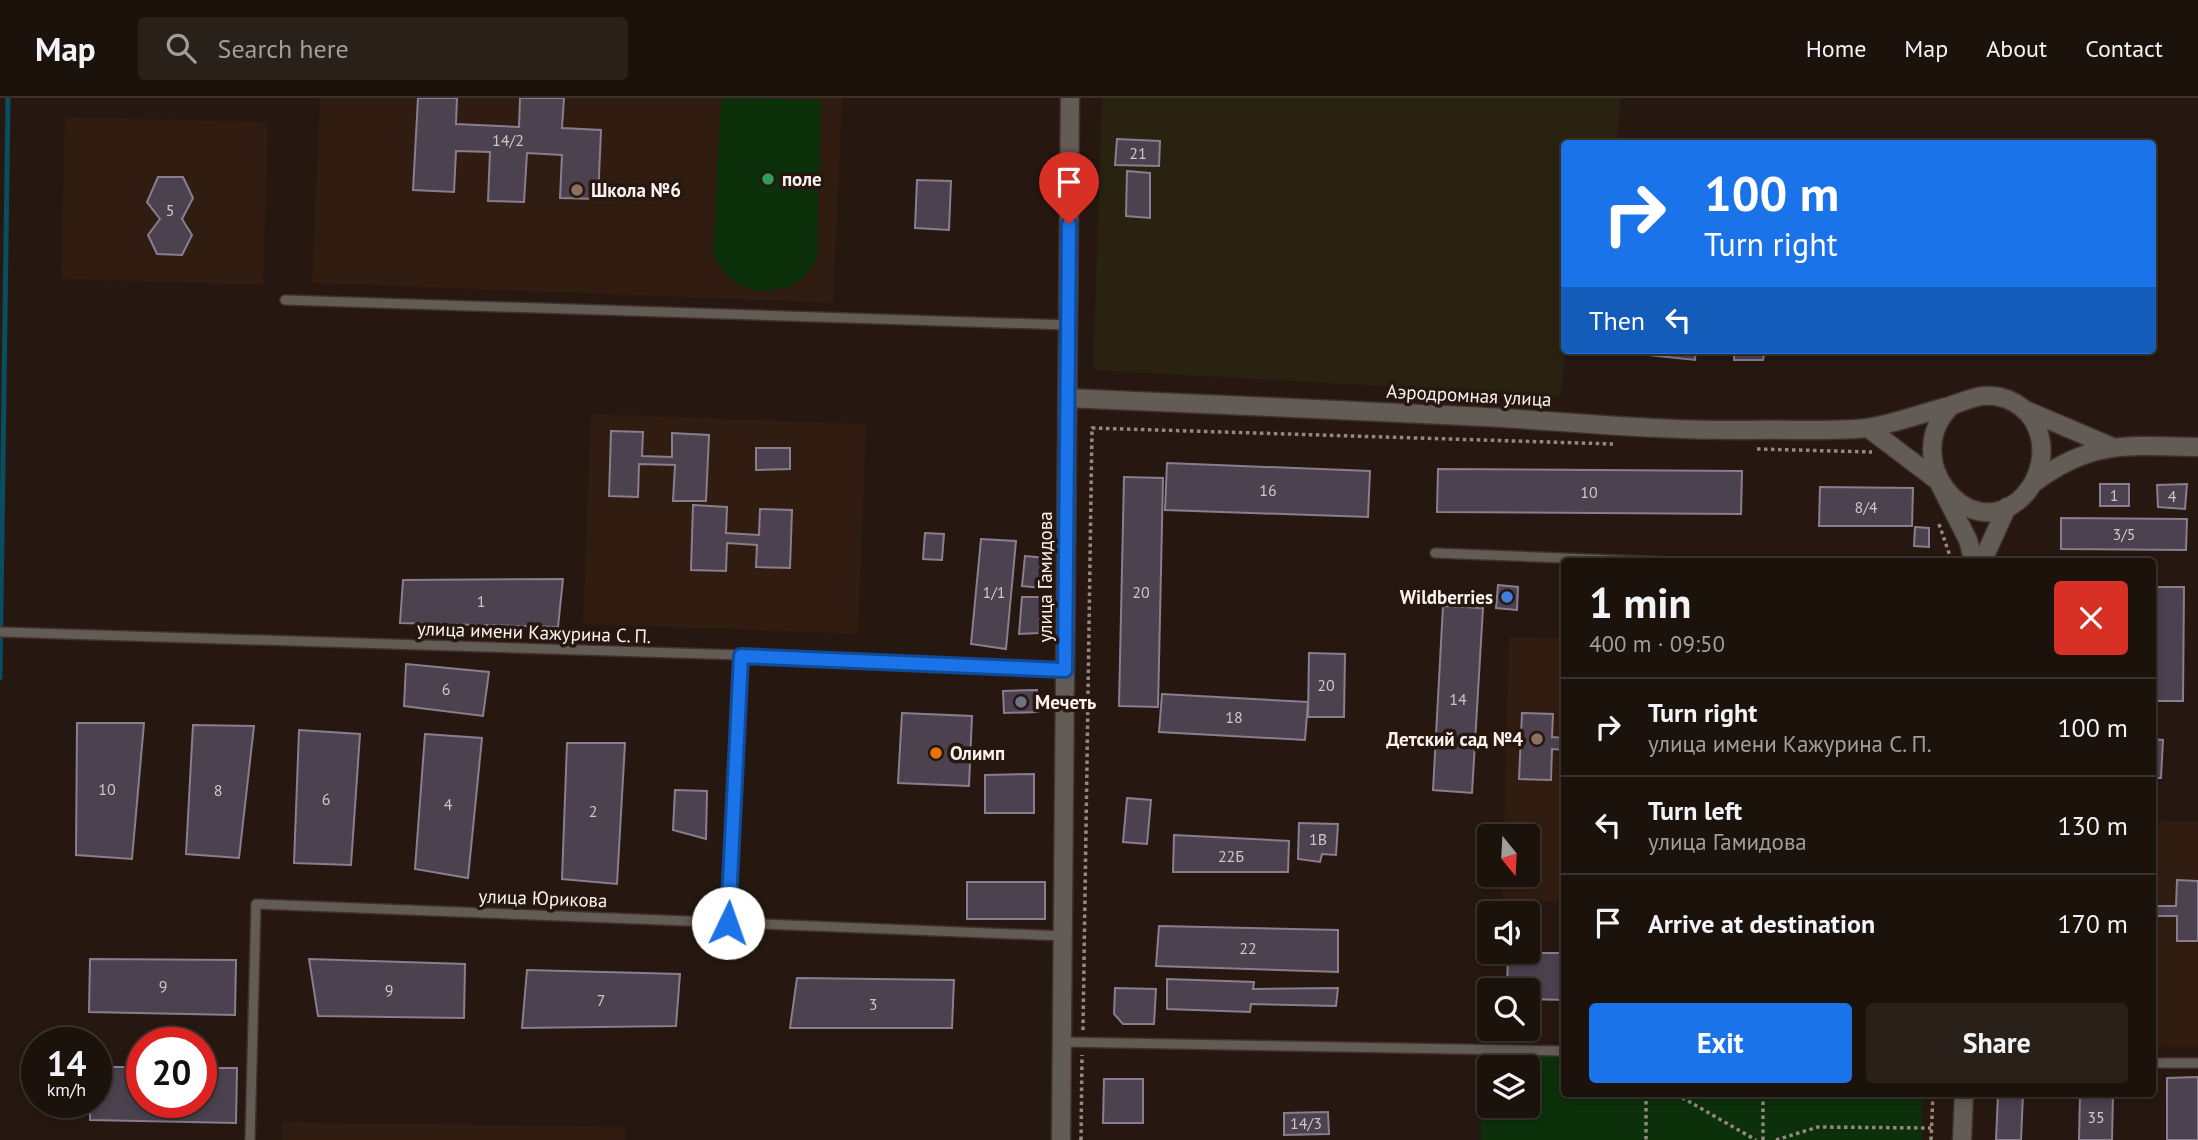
<!DOCTYPE html>
<html lang="en">
<head>
<meta charset="utf-8">
<style>
	body { margin:0; font-family:"PT Sans",sans-serif; background:#29201a; color:#f1f3f6; height:100vh; display:flex; flex-direction:column; font-size:26px; white-space:nowrap }
	* { box-sizing:border-box; margin:0 }
	p { font-size:23px; color:#a09e9d }
	.icon { flex:none; width:38px; height:38px; fill:none; stroke:currentColor; stroke-width:2; stroke-linecap:round; stroke-linejoin:round }
	.map { position:relative; flex:1; overflow:hidden }
	.drawer { position:absolute; left:1561px; top:460px; width:595px; height:539px; display:flex; flex-direction:column; background:#1c120c; border-radius:7px; box-shadow:0 4px 10px #0003,0 0 0 2px #3a322d }
	.drawer>* { flex:none }
	.banner { position:absolute; left:1561px; top:42px; width:595px; height:214px; border-radius:7px; box-shadow:0 4px 10px #0003,0 0 0 2px #3a322d; background:#1a73e8; color:#fff; overflow:hidden }
	.needle { width:46px; rotate:162deg }
	.controls { position:absolute; left:1477px; top:726px; display:grid; gap:14px }
	.controls a { display:grid; place-items:center; width:63px; height:63px; border-radius:7px; background:#1c120c; box-shadow:0 4px 10px #0003,0 0 0 2px #3a322d; font-size:35px }
	.speed { position:absolute; left:21px; top:929px; display:flex; gap:14px; font-size:35px; font-weight:700; text-align:center }
	.speed>* { display:grid; place-content:center; width:91px; height:91px; border-radius:50%; background:#1c120c; box-shadow:0 4px 10px #0003,0 0 0 2px #3a322d; line-height:1 }
	.speed small { font-size:18px; font-weight:400 }
	.speed .limit { border:10px solid #d22; background:#fff; color:#111 }
	.pin { position:absolute; display:grid; place-items:center; width:60px; height:60px; color:#fff; margin:-72px -30px; border-radius:50% 50% 50% 0; rotate:-45deg; box-shadow:0 0 7px #0007 }
	.pin .icon { rotate:45deg }
	.me { position:absolute; width:77px; margin:-38px; rotate:3deg; stroke-linejoin:round; filter:drop-shadow(0 0 5px #0008) }
	.turn { display:flex; align-items:center; gap:24px; height:147px; padding:0 28px; font-size:32px }
	.turn .icon { width:91px; height:91px; stroke-width:2.5 }
	.turn b { display:block; font-size:49px; line-height:60px }
	.then { display:flex; align-items:center; height:66px; padding:0 28px; background:#0003; gap:14px; font-size:26px }
	.round { display:grid; place-items:center; flex:none; width:74px; height:74px; border-radius:7px; background:#29201a }
	.headline { display:flex; align-items:center; justify-content:space-between; height:119px; padding:0 28px }
	h1 { font-size:42px; font-weight:600; line-height:52px }
	.primary-button { display:flex; gap:14px; margin-top:auto; padding:14px 28px }
	.primary-button a { flex:1; height:80px; border-radius:7px; background:#1a73e8; color:#fff; font-size:28px; font-weight:600; line-height:80px; text-align:center }
	.primary-button a+a { background:#29201a; color:#f1f3f6 }
	ul { padding:0; list-style:none }
	li { display:flex; align-items:center; gap:21px; height:98px; padding:0 28px; border-top:2px solid #3a322d }
	li div { flex:1 }
	li b { display:block; font-size:26px }
	li em { font-style:normal }
	header { display:flex; align-items:center; gap:42px; box-sizing:border-box; height:98px; padding:0 35px; background:#1c120c; border-bottom:2px solid #3a322d }
	header strong { font-size:33px }
	nav { display:flex; gap:38px; margin-inline-start:auto; font-size:24px }
	.search { width:490px; height:63px; background:#29201a; display:flex; align-items:center; gap:18px; box-sizing:border-box; padding:0 24px; border-radius:7px; color:#a09e9d; font-size:26px }
	.map>svg:first-child { display:block }
	.built { fill:#311c11 }
	.industrial { fill:#292211 }
	.green { fill:#0b300a; fill-rule:evenodd }
	.lines { fill:none; stroke-linecap:round; stroke-linejoin:round }
	.stream { stroke:#094d63; stroke-width:5 }
	.building { fill:#4b414f; stroke:#897e8e; stroke-width:2 }
	.service-casing { stroke:#40322a; stroke-width:12 }
	.minor-casing { stroke:#40322a; stroke-width:21 }
	.tertiary-casing { stroke:#40322a; stroke-width:21 }
	.path { stroke:#948881; stroke-width:3.5; stroke-dasharray:3.5 3.5; stroke-linecap:butt }
	.service { stroke:#635b56; stroke-width:9 }
	.minor { stroke:#635b56; stroke-width:18 }
	.tertiary { stroke:#635b56; stroke-width:18 }
	.route-casing { stroke:#114b97; stroke-width:18 }
	.route { stroke:#1a73e8; stroke-width:12 }
	.leisure-dot { fill:#2e9e5b; stroke:#261810; stroke-width:2.5 }
	.education-dot { fill:#8d6e63; stroke:#261810; stroke-width:2.5 }
	.shop-dot { fill:#3f7fe0; stroke:#261810; stroke-width:2.5 }
	.worship-dot { fill:#6b7280; stroke:#261810; stroke-width:2.5 }
	.food-dot { fill:#e8710a; stroke:#261810; stroke-width:2.5 }
	.labels { text-anchor:middle; dominant-baseline:central; stroke-width:7; stroke-linejoin:round; paint-order:stroke }
	.number-label { font-size:16px; fill:#d0c6c5 }
	.poi-label { font-size:19px; font-weight:bold; fill:#fdf2ec; stroke:#261810; text-anchor:start }
	.street-label { font-size:19px; fill:#fdf2ec; stroke:#261810 }
</style>
</head>
<body>
<header>
<strong>Map</strong>
<div class="search"><svg class="icon" aria-label="search" viewBox="0 0 24 24"><circle cx="10" cy="10" r="6"/><path d="M15 15l6 6"/></svg>Search here</div>
<nav><a>Home</a><a>Map</a><a>About</a><a>Contact</a></nav>
</header>
<div class="map">
<svg width="2198" height="1042" viewBox="0 0 2198 1042">
	<rect width="100%" height="100%" fill="#261810"/>
	<g class="built">
		<polygon points="320,0 842,0 833,205 312,185"/>
		<polygon points="65,19 268,24 263,187 61,181"/>
		<polygon points="591,316 866,326 858,536 583,526"/>
		<polygon points="1509,539 1564,540 1564,804 1502,802 1502,777 1528,777 1528,738 1504,738"/>
		<polygon points="2152,723 2198,723 2198,949 2153,949"/>
		<polygon points="282,1024 625,1029 625,1042 282,1042"/>
	</g>
	<polygon class="industrial" points="1102,0 1621,0 1617,45 1564,46 1565,252 1561,298 1093,272"/>
	<g class="green">
		<path d="M721 0 821 2 817 160C796 207 730 202 713 155Z"/>
		<path d="M1481 947 1564 948V996H1922V1042H1481ZM1489 970H1528V1008H1489Z"/>
	</g>
	<g class="lines">
		<polyline class="stream" points="0,580 8,0"/>
	</g>
	<g class="building">
		<polygon points="418,0 457,0 456,26 519,29 520,0 564,0 562,30 601,32 598,101 560,100 562,57 527,55 524,104 488,103 490,54 456,53 454,94 413,92"/>
		<polygon points="1117,41 1160,43 1159,68 1115,67"/>
		<polygon points="1127,73 1150,75 1150,120 1126,118"/>
		<polygon points="158,79 183,79 193,100 182,121 192,137 182,157 157,156 148,137 160,121 147,104"/>
		<polygon points="917,82 951,83 949,132 915,130"/>
		<polygon points="1650,252 1696,252 1695,262 1649,257"/>
		<polygon points="1734,252 1765,252 1763,262 1734,262"/>
		<polygon points="611,333 643,334 642,358 672,359 672,335 709,337 706,403 673,403 675,367 639,366 638,399 609,398"/>
		<polygon points="756,350 790,350 790,371 756,372"/>
		<polygon points="1167,365 1370,373 1368,419 1165,412"/>
		<polygon points="1438,371 1742,373 1741,416 1437,414"/>
		<polygon points="1124,379 1163,380 1158,609 1119,608"/>
		<rect x="2100" y="386" width="29" height="22"/>
		<polygon points="2187,386 2185,411 2158,409 2157,387"/>
		<polygon points="1820,389 1913,390 1912,428 1819,428"/>
		<polygon points="693,407 727,409 726,435 759,437 760,411 792,412 790,470 756,469 757,447 727,445 726,473 691,472"/>
		<polygon points="2061,420 2187,421 2186,452 2061,451"/>
		<polygon points="1915,429 1929,430 1929,449 1914,448"/>
		<polygon points="925,435 944,436 942,462 923,461"/>
		<polygon points="981,441 1016,443 1006,551 971,546"/>
		<polygon points="1025,458 1046,460 1043,490 1022,488"/>
		<polygon points="563,481 558,529 400,525 403,482"/>
		<polygon points="1498,487 1518,489 1517,512 1496,510"/>
		<polygon points="2152,489 2184,489 2183,603 2152,603"/>
		<polygon points="1022,499 1041,499 1039,535 1019,536"/>
		<polygon points="1443,508 1483,510 1472,695 1433,692"/>
		<polygon points="1309,555 1345,556 1344,619 1308,619"/>
		<polygon points="406,566 489,574 483,618 404,608"/>
		<polygon points="1037,592 1038,614 1004,615 1003,593"/>
		<polygon points="1162,596 1308,604 1305,642 1159,634"/>
		<polygon points="902,615 972,618 969,688 898,685"/>
		<polygon points="1522,615 1553,616 1552,639 1564,640 1564,652 1552,651 1551,682 1519,681"/>
		<polygon points="77,625 144,625 132,761 76,757"/>
		<polygon points="193,627 254,628 239,760 186,756"/>
		<polygon points="299,632 360,636 351,767 294,765"/>
		<polygon points="425,636 482,640 468,780 415,771"/>
		<polygon points="2152,641 2163,642 2161,680 2152,680"/>
		<polygon points="567,645 625,645 617,786 562,781"/>
		<polygon points="1034,676 1034,715 985,715 985,677"/>
		<polygon points="675,692 707,693 706,741 673,732"/>
		<polygon points="1127,700 1151,702 1147,746 1123,744"/>
		<polygon points="1299,725 1338,726 1336,757 1322,756 1320,764 1298,761"/>
		<polygon points="1174,737 1289,743 1288,774 1173,774"/>
		<polygon points="2177,782 2198,783 2198,843 2177,843 2177,818 2152,818 2152,808 2176,808"/>
		<rect x="967" y="784" width="78" height="37"/>
		<polygon points="1159,828 1338,832 1338,874 1156,868"/>
		<polygon points="1508,855 1564,855 1564,902 1528,901 1528,892 1507,892"/>
		<polygon points="90,861 236,862 235,917 89,914"/>
		<polygon points="309,861 465,866 464,920 318,918"/>
		<polygon points="527,872 680,876 676,928 522,930"/>
		<polygon points="797,880 954,882 952,930 790,930"/>
		<polygon points="1167,881 1254,884 1253,891 1338,890 1336,908 1251,906 1250,914 1167,911"/>
		<polygon points="1115,890 1156,891 1154,926 1123,926 1114,916"/>
		<polygon points="96,969 142,969 142,1004 201,1004 201,970 237,970 236,1025 90,1022 90,1004 96,1004"/>
		<polygon points="2198,979 2198,1042 2167,1042 2167,980"/>
		<polygon points="1104,981 1143,981 1143,1025 1103,1025"/>
		<polygon points="1998,996 2023,996 2021,1042 1996,1042"/>
		<polygon points="2080,996 2113,996 2112,1042 2079,1042"/>
		<polygon points="1328,1014 1329,1036 1284,1037 1284,1015"/>
	</g>
	<g class="lines">
		<g class="service-casing">
			<g id="service">
				<polyline points="285,202 1068,227"/>
				<polyline points="1435,455 1667,464"/>
				<polyline points="1,534 741,557 1065,572"/>
				<polyline points="728,825 741,557"/>
				<polyline points="1063,944 1564,953"/>
				<polyline points="2152,965 2198,965"/>
				<polyline points="250,1042 256,806 1064,838"/>
			</g>
		</g>
		<g class="minor-casing">
			<g id="minor">
				<polyline points="2023,311 2110,348"/>
				<path d="M2035 384C2093 341 2130 348 2198 349"/>
			</g>
		</g>
		<g class="tertiary-casing">
			<g id="tertiary">
				<path d="M1067 300C1207 306 1346 312 1486 319 1573 324 1661 333 1748 332 1787 331 1828 334 1867 330 1893 326 1920 316 1946 309 1965 304 1979 294 2000 299 2049 311 2054 373 2018 403 1966 445 1899 360 1951 308"/>
				<polyline points="1868,330 1938,383 1968,442 1974,464"/>
				<polyline points="1982,464 2007,409"/>
				<polyline points="1061,1042 1070,0"/>
				<polyline points="1962,1042 1964,996"/>
			</g>
		</g>
		<g class="path">
			<polyline points="1757,351 1872,354"/>
			<polyline points="1939,426 1952,464"/>
			<polyline points="1083,932 1092,330 1613,346"/>
			<polyline points="1646,996 1646,1042"/>
			<polyline points="1676,996 1756,1042"/>
			<polyline points="1081,1042 1082,957"/>
			<polyline points="1763,1042 1763,996"/>
			<polyline points="1776,1042 1818,1029 1931,1030"/>
			<polyline points="1931,1042 1933,996"/>
		</g>
		<use href="#service" class="service"/>
		<use href="#minor" class="minor"/>
		<use href="#tertiary" class="tertiary"/>
	</g>
	<g class="lines">
		<g class="route-casing">
			<polyline id="route" points="728,825 741,558 1065,572 1069,126"/>
		</g>
		<use href="#route" class="route"/>
	</g>
	<circle class="leisure-dot" cx="768" cy="81" r="7"/>
	<g class="education-dot">
		<circle cx="577" cy="92" r="7"/>
		<circle cx="1537" cy="641" r="7"/>
	</g>
	<circle class="shop-dot" cx="1507" cy="499" r="7"/>
	<circle class="worship-dot" cx="1021" cy="604" r="7"/>
	<circle class="food-dot" cx="936" cy="655" r="7"/>
	<g class="labels">
		<g class="number-label">
			<text x="508" y="42">14/2</text>
			<text x="1138" y="55">21</text>
			<text x="170" y="112">5</text>
			<text x="1268" y="392">16</text>
			<text x="1589" y="394">10</text>
			<text x="2114" y="397">1</text>
			<text x="2172" y="398">4</text>
			<text x="1866" y="409">8/4</text>
			<text x="2124" y="436">3/5</text>
			<text x="994" y="494">1/1</text>
			<text x="1141" y="494">20</text>
			<text x="481" y="503">1</text>
			<text x="1326" y="587">20</text>
			<text x="446" y="591">6</text>
			<text x="1458" y="601">14</text>
			<text x="1234" y="619">18</text>
			<text x="107" y="691">10</text>
			<text x="218" y="692">8</text>
			<text x="326" y="701">6</text>
			<text x="448" y="706">4</text>
			<text x="593" y="713">2</text>
			<text x="1318" y="741">1В</text>
			<text x="1231" y="758">22Б</text>
			<text x="1248" y="850">22</text>
			<text x="163" y="888">9</text>
			<text x="389" y="892">9</text>
			<text x="601" y="902">7</text>
			<text x="873" y="906">3</text>
			<text x="2096" y="1019">35</text>
			<text x="1306" y="1025">14/3</text>
		</g>
		<g class="poi-label">
			<text x="782" y="81">поле</text>
			<text x="591" y="92">Школа №6</text>
			<text x="1493" y="499" text-anchor="end">Wildberries</text>
			<text x="1035" y="604">Мечеть</text>
			<text x="1523" y="641" text-anchor="end">Детский сад №4</text>
			<text x="950" y="655">Олимп</text>
		</g>
		<g class="street-label">
			<text transform="translate(1469 297) rotate(3)">Аэродромная улица</text>
			<text transform="translate(1045 479) rotate(-90)">улица Гамидова</text>
			<text transform="translate(534 534) rotate(2)">улица имени Кажурина С. П.</text>
			<text transform="translate(543 800) rotate(2)">улица Юрикова</text>
		</g>
	</g>
</svg>
<div class="controls">
<a><svg class="needle" viewBox="-14 -14 28 28"><path d="M0-13l5 13h-10z" fill="#e53935"/><path d="M0 13l5-13h-10z" fill="#a09e9d"/></svg></a>
<a><svg class="icon" aria-label="sound" viewBox="0 0 24 24"><path d="M4 9h4l5-4v14l-5-4H4zM17 9q2 3 0 6"/></svg></a>
<a><svg class="icon" aria-label="search" viewBox="0 0 24 24"><circle cx="10" cy="10" r="6"/><path d="M15 15l6 6"/></svg></a>
<a><svg class="icon" aria-label="layers" viewBox="0 0 24 24"><path d="M12 4l9 5-9 5-9-5zM3 14l9 5 9-5"/></svg></a>
</div>
<div class="speed"><div>14<small>km/h</small></div><div class="limit">20</div></div>
<div class="pin" style="left:1069px;top:126px;background:#d93025"><svg class="icon" aria-label="arrive" viewBox="0 0 24 24"><path d="M6 21V4h12l-3 4 3 4H6"/></svg></div>
<svg class="me" style="left:728px;top:825px" viewBox="-20 -20 40 40"><circle r="19" fill="#fff"/><path d="M0-13L10 11 0 6-10 11z" fill="#1a73e8"/></svg>
<div class="banner">
<div class="turn"><svg class="icon" aria-label="right" viewBox="0 0 24 24"><path d="M7 20v-9h11M14 6l5 5-5 5"/></svg><div><b>100 m</b>Turn right</div></div>
<div class="then">Then<svg class="icon" aria-label="left" viewBox="0 0 24 24"><path d="M17 20v-9H6M10 6l-5 5 5 5"/></svg></div>
</div>
<section class="drawer">
<div class="headline"><div><h1>1 min</h1><p>400 m · 09:50</p></div><a class="round" style="background:#d93025;color:#fff"><svg class="icon" aria-label="close" viewBox="0 0 24 24"><path d="M6 6l12 12M18 6L6 18"/></svg></a></div>
<ul>
<li><svg class="icon" aria-label="right" viewBox="0 0 24 24"><path d="M7 20v-9h11M14 6l5 5-5 5"/></svg><div><b>Turn right</b><p>улица имени Кажурина С. П.</p></div><em>100 m</em></li>
<li><svg class="icon" aria-label="left" viewBox="0 0 24 24"><path d="M17 20v-9H6M10 6l-5 5 5 5"/></svg><div><b>Turn left</b><p>улица Гамидова</p></div><em>130 m</em></li>
<li><svg class="icon" aria-label="arrive" viewBox="0 0 24 24"><path d="M6 21V4h12l-3 4 3 4H6"/></svg><div><b>Arrive at destination</b></div><em>170 m</em></li>
</ul>
<div class="primary-button"><a>Exit</a><a>Share</a></div>
</section>
</div>
</body>
</html>
